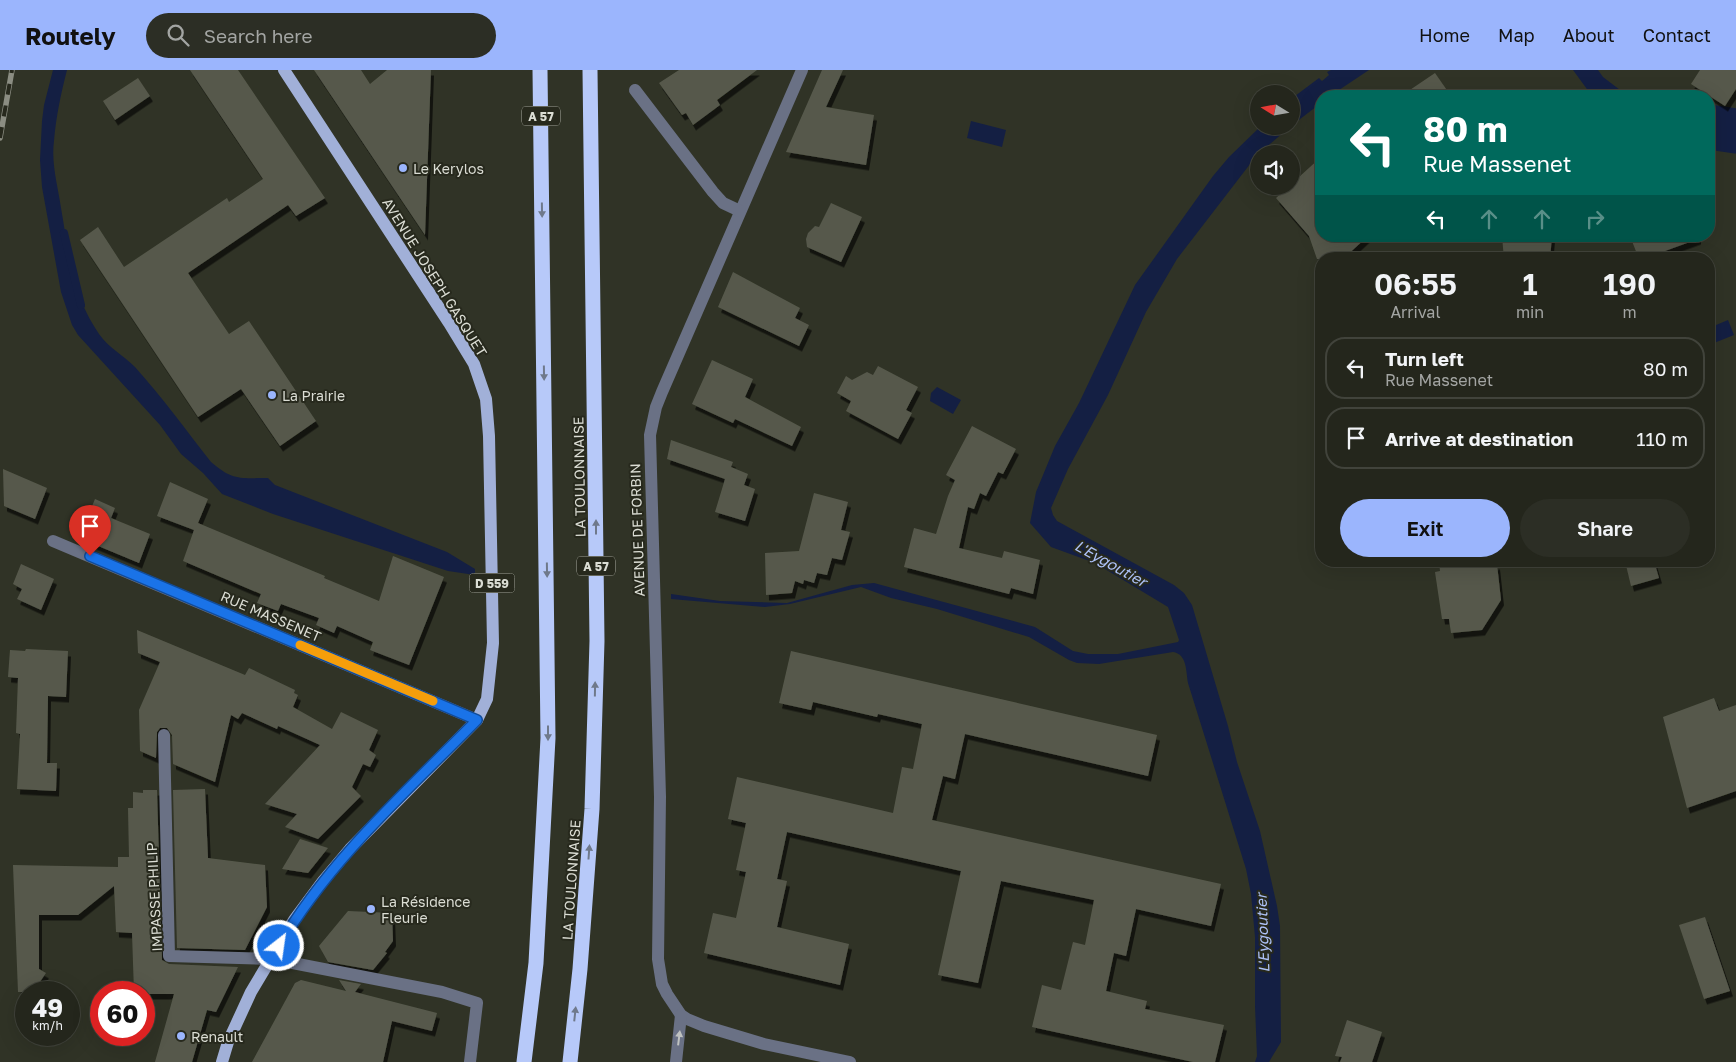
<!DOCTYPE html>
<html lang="en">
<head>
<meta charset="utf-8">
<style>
	body { margin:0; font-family:"Golos Text",sans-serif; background:#2c2e25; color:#f1f3f6; height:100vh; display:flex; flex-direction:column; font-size:19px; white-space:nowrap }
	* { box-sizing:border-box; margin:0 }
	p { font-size:16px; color:#a3a5a3 }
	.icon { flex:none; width:28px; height:28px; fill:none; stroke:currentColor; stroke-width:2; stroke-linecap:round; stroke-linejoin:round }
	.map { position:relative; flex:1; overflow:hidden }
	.side { position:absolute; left:1315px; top:182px; width:400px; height:315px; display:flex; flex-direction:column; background:#24261c; border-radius:20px; box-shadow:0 5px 20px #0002,0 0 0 1px #41433b }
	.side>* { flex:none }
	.top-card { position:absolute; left:1315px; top:20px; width:400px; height:152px; border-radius:20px; box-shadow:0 5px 20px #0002,0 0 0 1px #41433b; background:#00695c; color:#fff; overflow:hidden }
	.needle { width:32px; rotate:281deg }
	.controls { position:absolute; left:1250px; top:15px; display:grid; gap:10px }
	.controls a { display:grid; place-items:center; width:50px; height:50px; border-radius:50%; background:#24261c; box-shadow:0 5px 20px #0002,0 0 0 1px #41433b; font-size:25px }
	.speed { position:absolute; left:15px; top:911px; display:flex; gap:10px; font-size:25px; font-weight:700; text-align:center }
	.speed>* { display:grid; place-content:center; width:65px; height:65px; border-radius:50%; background:#24261c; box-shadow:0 5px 20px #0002,0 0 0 1px #41433b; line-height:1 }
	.speed small { font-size:12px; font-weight:400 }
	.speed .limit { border:8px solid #d22; background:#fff; color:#111 }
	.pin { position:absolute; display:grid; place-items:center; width:42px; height:42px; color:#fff; margin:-51px -21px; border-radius:50% 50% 50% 0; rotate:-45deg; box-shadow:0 0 5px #0007 }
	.pin .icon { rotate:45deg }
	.me { position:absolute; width:55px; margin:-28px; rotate:30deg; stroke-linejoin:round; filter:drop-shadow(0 0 4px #0008) }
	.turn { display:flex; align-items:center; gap:18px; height:105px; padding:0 25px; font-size:22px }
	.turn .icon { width:65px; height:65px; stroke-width:2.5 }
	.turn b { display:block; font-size:35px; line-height:42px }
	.lanes { display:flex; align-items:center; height:48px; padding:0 25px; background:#0003; justify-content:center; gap:25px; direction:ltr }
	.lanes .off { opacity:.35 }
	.eta { display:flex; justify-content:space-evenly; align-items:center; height:85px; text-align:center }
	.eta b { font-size:30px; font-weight:600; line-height:35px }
	.cta { display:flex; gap:10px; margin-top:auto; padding:10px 25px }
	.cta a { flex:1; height:58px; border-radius:30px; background:#9bb5fd; color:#111; font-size:20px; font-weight:600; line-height:58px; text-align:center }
	.cta a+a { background:#2c2e25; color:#f1f3f6 }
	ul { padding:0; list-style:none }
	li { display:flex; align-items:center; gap:15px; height:62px; margin:0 10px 8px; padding:0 15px; border:2px solid #41433b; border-radius:20px }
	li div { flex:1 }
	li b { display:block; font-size:19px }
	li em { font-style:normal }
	header { display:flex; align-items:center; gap:30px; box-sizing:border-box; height:70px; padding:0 25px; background:#9bb5fd; color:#111 }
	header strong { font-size:24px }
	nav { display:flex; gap:28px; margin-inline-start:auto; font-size:18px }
	.search { width:350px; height:45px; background:#2c2e25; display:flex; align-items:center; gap:12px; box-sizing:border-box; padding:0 18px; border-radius:28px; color:#a3a5a3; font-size:19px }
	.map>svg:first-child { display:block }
	.water { fill:#141f43 }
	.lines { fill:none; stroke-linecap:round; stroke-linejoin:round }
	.stream { stroke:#141f43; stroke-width:8 }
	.river { stroke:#141f43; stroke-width:45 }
	.building { fill:#56594b; filter:url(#shadow) }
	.minor { stroke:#6a7185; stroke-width:12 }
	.major { stroke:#a1b0d8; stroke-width:12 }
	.highway { stroke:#b7c9f9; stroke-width:15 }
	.rail-casing { stroke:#8b8d82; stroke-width:5.5 }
	.rail { stroke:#27291d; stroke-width:4; stroke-dasharray:11; stroke-linecap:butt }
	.oneway { fill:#6f798b }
	.oneway2 { fill:#bfc2c0 }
	.route-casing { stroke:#114b97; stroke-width:12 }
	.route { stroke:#1a73e8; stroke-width:9 }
	.slow { stroke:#f59e0b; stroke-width:9 }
	.poi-dot { fill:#9bb5fd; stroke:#27291d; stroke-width:2 }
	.labels { text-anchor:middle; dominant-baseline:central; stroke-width:4; stroke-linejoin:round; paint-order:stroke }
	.shield { fill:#27291d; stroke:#a5a79d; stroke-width:1 }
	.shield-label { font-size:12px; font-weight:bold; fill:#dbddd4 }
	.poi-label { font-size:14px; fill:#dbddd4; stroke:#27291d; text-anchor:start }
	.street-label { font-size:14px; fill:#dbddd4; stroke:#27291d }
	.water-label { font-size:15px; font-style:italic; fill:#adc1f7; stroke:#27291d }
</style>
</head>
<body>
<header>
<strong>Routely</strong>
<div class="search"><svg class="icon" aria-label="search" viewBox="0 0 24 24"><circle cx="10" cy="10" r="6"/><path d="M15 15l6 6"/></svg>Search here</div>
<nav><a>Home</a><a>Map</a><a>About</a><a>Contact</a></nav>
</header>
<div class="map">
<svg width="1736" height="992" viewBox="0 0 1736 992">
	<defs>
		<filter id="shadow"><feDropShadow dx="3" dy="5.5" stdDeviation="0" flood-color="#0009"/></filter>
	</defs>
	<rect width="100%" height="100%" fill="#303326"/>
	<g class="water">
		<path d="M53 0H67C61 23 56 47 54 71 51 94 58 116 61 138 70 188 70 220 99 264 109 278 123 285 135 297 162 327 186 360 211 392 233 411 240 408 268 408L275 415 447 482 475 499V505L448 501 273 444 222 424 203 403 181 384 160 355 78 265 72 255 61 222 42 117 40 90 42 51 44 35Z"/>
		<polygon points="1331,0 1369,0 1330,26 1321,26 1321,33 1291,56 1291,29 1319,8 1322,11 1329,5 1327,2"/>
		<polygon points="1573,0 1598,0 1603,7 1628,26 1592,26"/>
		<polygon points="1709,38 1718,39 1724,72 1709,71"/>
		<polygon points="971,51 1006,60 1002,77 967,68"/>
		<path d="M1261 56H1291L1257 85 1177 189 1146 242 1108 325 1068 399 1051 438 1053 445 1057 451 1174 515 1184 523 1192 535 1228 656 1237 692 1260 761 1277 836 1280 856 1281 972 1269 992H1255L1257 986 1255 936V867L1251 824 1246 799 1188 613C1186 601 1187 584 1173 582L1099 594 1077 593 1069 590 1029 567 937 539 891 528 861 517 790 534 765 537 671 529V524L720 531 787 533 852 515 874 513 1035 557 1073 581 1088 584H1118L1178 572 1179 570 1168 537 1095 493 1051 477 1030 453 1036 422 1055 376 1079 333 1135 215 1213 106 1229 87Z"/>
		<polygon points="1728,250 1734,265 1709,275 1709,258"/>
		<polygon points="937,317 961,330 953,344 930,331 931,323"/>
	</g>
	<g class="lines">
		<polyline class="stream" points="64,163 81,235"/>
		<polyline class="river" points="1709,57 1736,61"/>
	</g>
	<g class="building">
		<polygon points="190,0 238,0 325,128 296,146 288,135 188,203 229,264 249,251 316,351 280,376 241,319 198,347 80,170 98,157 124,197 227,128 229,132 263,109"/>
		<polygon points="314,0 361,0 370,14 387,0 431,0 425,165"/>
		<polygon points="679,0 757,0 717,30 720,35 693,55 686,43 682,45 659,13"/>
		<polygon points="822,0 843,0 826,37 874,45 866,95 786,82"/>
		<polygon points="1700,0 1736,0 1736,19 1725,36 1691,14"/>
		<polygon points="1435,3 1451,26 1401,26"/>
		<polygon points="138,8 150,26 115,50 103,31"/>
		<polygon points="1321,87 1321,166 1368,166 1343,189 1317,189 1309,166 1276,128"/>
		<polygon points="831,133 862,147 841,192 807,177 806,169 808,163 815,156 819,157"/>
		<polygon points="1502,166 1552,166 1550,189 1504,189"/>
		<polygon points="1630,166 1698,166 1698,169 1643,189 1639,189"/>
		<polygon points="733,202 800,238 795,248 809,255 799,276 718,237"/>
		<polygon points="712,290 753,309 745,327 801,357 792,376 735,349 733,353 692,334"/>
		<polygon points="878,296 918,317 906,340 912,343 898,369 846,341 851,331 837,323 846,306 852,310 867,302 873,305"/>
		<polygon points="972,356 1016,379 1003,404 998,402 986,426 980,423 974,439 968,437 959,478 1002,488 1004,481 1040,490 1033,524 1011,518 1009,524 904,497 914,458 936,464 948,426 955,410 946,405"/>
		<polygon points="671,370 733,392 731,397 748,404 744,415 755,419 745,451 715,442 725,409 667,389"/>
		<polygon points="3,399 47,418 35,449 4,436"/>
		<polygon points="170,412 208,429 198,453 325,506 324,508 379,531 393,486 444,507 409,595 370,580 373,572 337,556 334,563 316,555 319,548 281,534 278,541 257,533 261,524 183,491 194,460 157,446"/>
		<polygon points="814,423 848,432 841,460 850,462 842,490 832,488 827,505 817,503 814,513 804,510 803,514 795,511 792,523 766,525 765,483 799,481"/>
		<polygon points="95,429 115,438 111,448 150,464 139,493 79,468"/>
		<polygon points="1439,491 1488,491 1489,496 1497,494 1501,530 1482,560 1451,563 1449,549 1442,549 1435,502 1440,501"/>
		<polygon points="1625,491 1654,491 1659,508 1631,516"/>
		<polygon points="21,494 54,509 41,540 17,529 22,519 13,514"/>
		<polygon points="137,560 245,605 249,598 295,620 294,623 298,625 293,637 332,659 341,642 378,660 369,680 376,685 370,697 363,694 352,717 361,726 318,769 285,757 297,744 265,734 320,675 278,656 277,659 242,643 238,649 231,645 215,712 173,694 172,665 167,658 160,658 157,662 156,688 140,681 139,640 160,592 138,583"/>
		<polygon points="26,579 68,581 66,627 48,626 47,693 57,693 56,721 17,719 20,664 16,663 18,608 8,607 10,580 25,581"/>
		<polygon points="791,581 1157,665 1148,706 965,664 955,709 943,706 932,750 1221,814 1211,856 1136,839 1126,886 1114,883 1106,921 1147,931 1145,939 1224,955 1215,992 1193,992 1032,957 1042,915 1061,920 1073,872 1085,875 1094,830 1001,811 978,913 938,905 961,801 787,762 777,809 787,811 777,857 849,874 840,915 704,883 713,843 736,848 746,802 736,800 746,753 728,749 737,707 893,743 902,697 913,699 922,654 878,644 877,647 813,632 811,640 779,633"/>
		<polygon points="1714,628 1719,641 1736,635 1736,721 1687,738 1663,647"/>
		<polygon points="205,719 208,788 265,795 267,837 245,880 177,878 173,720"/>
		<polygon points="143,720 157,720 162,890 169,894 238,897 216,942 207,940 192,992 155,992 174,924 144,924 144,922 134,922 132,863 116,862 114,816 78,845 39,845 39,899 46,903 33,922 18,922 13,795 118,797 118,787 129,787 128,738 133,738 133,722 143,723"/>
		<polygon points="300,769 328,778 308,803 282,799"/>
		<polygon points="348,841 392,843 393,871 385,882 387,883 373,900 328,892 319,876"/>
		<polygon points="1705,847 1730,921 1704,929 1679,855"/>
		<polygon points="301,910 346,921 339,910 361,914 355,922 437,943 432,961 392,951 383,992 252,992 295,913"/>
		<polygon points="1347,950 1382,962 1372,992 1340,992 1342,987 1335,986"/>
	</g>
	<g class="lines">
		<g class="minor">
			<polyline points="802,0 662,322 656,337 650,365 660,727 658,889 662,914 667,924 681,945 687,949 704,956 764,974 850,992"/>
			<polyline points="635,20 713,122 723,133 740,141"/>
			<polyline points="53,471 477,650"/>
			<polyline points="164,665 169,886 272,889 442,922 477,933 470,992"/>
			<polyline points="676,992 681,945"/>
		</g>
		<polyline class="major" points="222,992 228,972 251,922 294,850 323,811 350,779 477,650 487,629 493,573 489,366 486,329 474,294 449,253 284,0"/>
		<g class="highway">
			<polyline points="524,992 536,893 548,668 540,0"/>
			<polyline points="570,992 580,899 592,739 597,571 590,0"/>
		</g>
		<g class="rail-casing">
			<polyline id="rail" points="0,68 12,0"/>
		</g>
		<use href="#rail" class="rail"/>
	</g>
	<defs><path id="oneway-solid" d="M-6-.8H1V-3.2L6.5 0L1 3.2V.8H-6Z" transform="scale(1.25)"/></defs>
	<g class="oneway">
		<use href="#oneway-solid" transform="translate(542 140) rotate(89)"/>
		<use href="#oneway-solid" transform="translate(544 303) rotate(89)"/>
		<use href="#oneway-solid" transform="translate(596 457) rotate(-90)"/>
		<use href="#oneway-solid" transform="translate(547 500) rotate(89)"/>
		<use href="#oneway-solid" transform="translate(595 619) rotate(-89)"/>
		<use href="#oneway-solid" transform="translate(548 663) rotate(90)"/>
		<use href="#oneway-solid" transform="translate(589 782) rotate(-86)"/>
		<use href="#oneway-solid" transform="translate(575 944) rotate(-84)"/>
	</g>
	<use class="oneway2" href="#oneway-solid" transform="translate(679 968) rotate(-83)"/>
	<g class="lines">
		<g class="route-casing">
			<path id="route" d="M90 486 477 650C407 721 330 789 279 876"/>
		</g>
		<use href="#route" class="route"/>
		<polyline class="slow" points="300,575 433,631"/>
	</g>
	<g class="poi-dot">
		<circle cx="403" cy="98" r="5"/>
		<circle cx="272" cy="325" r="5"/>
		<circle cx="371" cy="839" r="5"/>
		<circle cx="181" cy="966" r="5"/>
	</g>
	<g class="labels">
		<g class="shield">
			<rect x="522" y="36.5" width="38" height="19" rx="4"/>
			<rect x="577" y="486.5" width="38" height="19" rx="4"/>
			<rect x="469.5" y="503.5" width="45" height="19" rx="4"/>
		</g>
		<g class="shield-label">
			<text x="541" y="46">A 57</text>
			<text x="596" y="496">A 57</text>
			<text x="492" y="513">D 559</text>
		</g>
		<g class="poi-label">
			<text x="413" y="98">Le Kerylos</text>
			<text x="282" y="325">La Prairie</text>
			<text x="381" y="831">La Résidence<tspan x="381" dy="16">Fleurie</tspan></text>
			<text x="191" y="966">Renault</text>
		</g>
		<g class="street-label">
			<text transform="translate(435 207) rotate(58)">AVENUE JOSEPH GASQUET</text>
			<text transform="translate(579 407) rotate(-91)">LA TOULONNAISE</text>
			<text transform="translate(637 460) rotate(-92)">AVENUE DE FORBIN</text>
			<text transform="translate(271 546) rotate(23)">RUE MASSENET</text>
			<text transform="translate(571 810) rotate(-86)">LA TOULONNAISE</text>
			<text transform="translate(154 827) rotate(-93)">IMPASSE PHILIP</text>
		</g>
		<g class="water-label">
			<text transform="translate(1111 493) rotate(29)">L'Eygoutier</text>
			<text transform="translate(1262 863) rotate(-92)">L'Eygoutier</text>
		</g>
	</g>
</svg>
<div class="controls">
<a><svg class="needle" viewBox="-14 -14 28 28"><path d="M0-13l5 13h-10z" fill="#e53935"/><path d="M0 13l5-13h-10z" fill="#a3a5a3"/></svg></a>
<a><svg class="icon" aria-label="sound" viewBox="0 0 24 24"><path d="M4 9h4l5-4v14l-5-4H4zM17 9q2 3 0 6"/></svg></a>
</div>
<div class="speed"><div>49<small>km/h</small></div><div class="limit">60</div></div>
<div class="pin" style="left:90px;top:486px;background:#d93025"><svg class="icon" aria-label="arrive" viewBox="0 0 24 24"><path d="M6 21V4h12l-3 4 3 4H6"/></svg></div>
<svg class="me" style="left:279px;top:876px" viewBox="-20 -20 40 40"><circle r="17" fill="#1a73e8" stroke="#fff" stroke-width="3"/><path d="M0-11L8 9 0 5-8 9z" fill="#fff"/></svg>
<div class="top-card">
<div class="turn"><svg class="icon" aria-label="left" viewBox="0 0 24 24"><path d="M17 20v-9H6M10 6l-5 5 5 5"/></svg><div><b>80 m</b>Rue Massenet</div></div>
<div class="lanes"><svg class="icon" aria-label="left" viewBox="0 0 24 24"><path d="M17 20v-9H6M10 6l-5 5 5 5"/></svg><svg class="icon off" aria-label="ahead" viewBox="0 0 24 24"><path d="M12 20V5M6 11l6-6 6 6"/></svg><svg class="icon off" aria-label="ahead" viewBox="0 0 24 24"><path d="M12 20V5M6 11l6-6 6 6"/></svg><svg class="icon off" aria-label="right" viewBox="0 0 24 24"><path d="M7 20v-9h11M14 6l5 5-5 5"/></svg></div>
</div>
<section class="side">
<div class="eta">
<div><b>06:55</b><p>Arrival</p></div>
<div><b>1</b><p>min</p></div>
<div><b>190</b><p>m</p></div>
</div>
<ul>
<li><svg class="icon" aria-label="left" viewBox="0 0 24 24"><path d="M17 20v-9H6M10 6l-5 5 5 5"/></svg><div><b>Turn left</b><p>Rue Massenet</p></div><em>80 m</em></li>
<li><svg class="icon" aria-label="arrive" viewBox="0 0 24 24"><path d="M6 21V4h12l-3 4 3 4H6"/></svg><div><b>Arrive at destination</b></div><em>110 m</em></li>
</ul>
<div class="cta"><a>Exit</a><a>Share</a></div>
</section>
</div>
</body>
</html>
